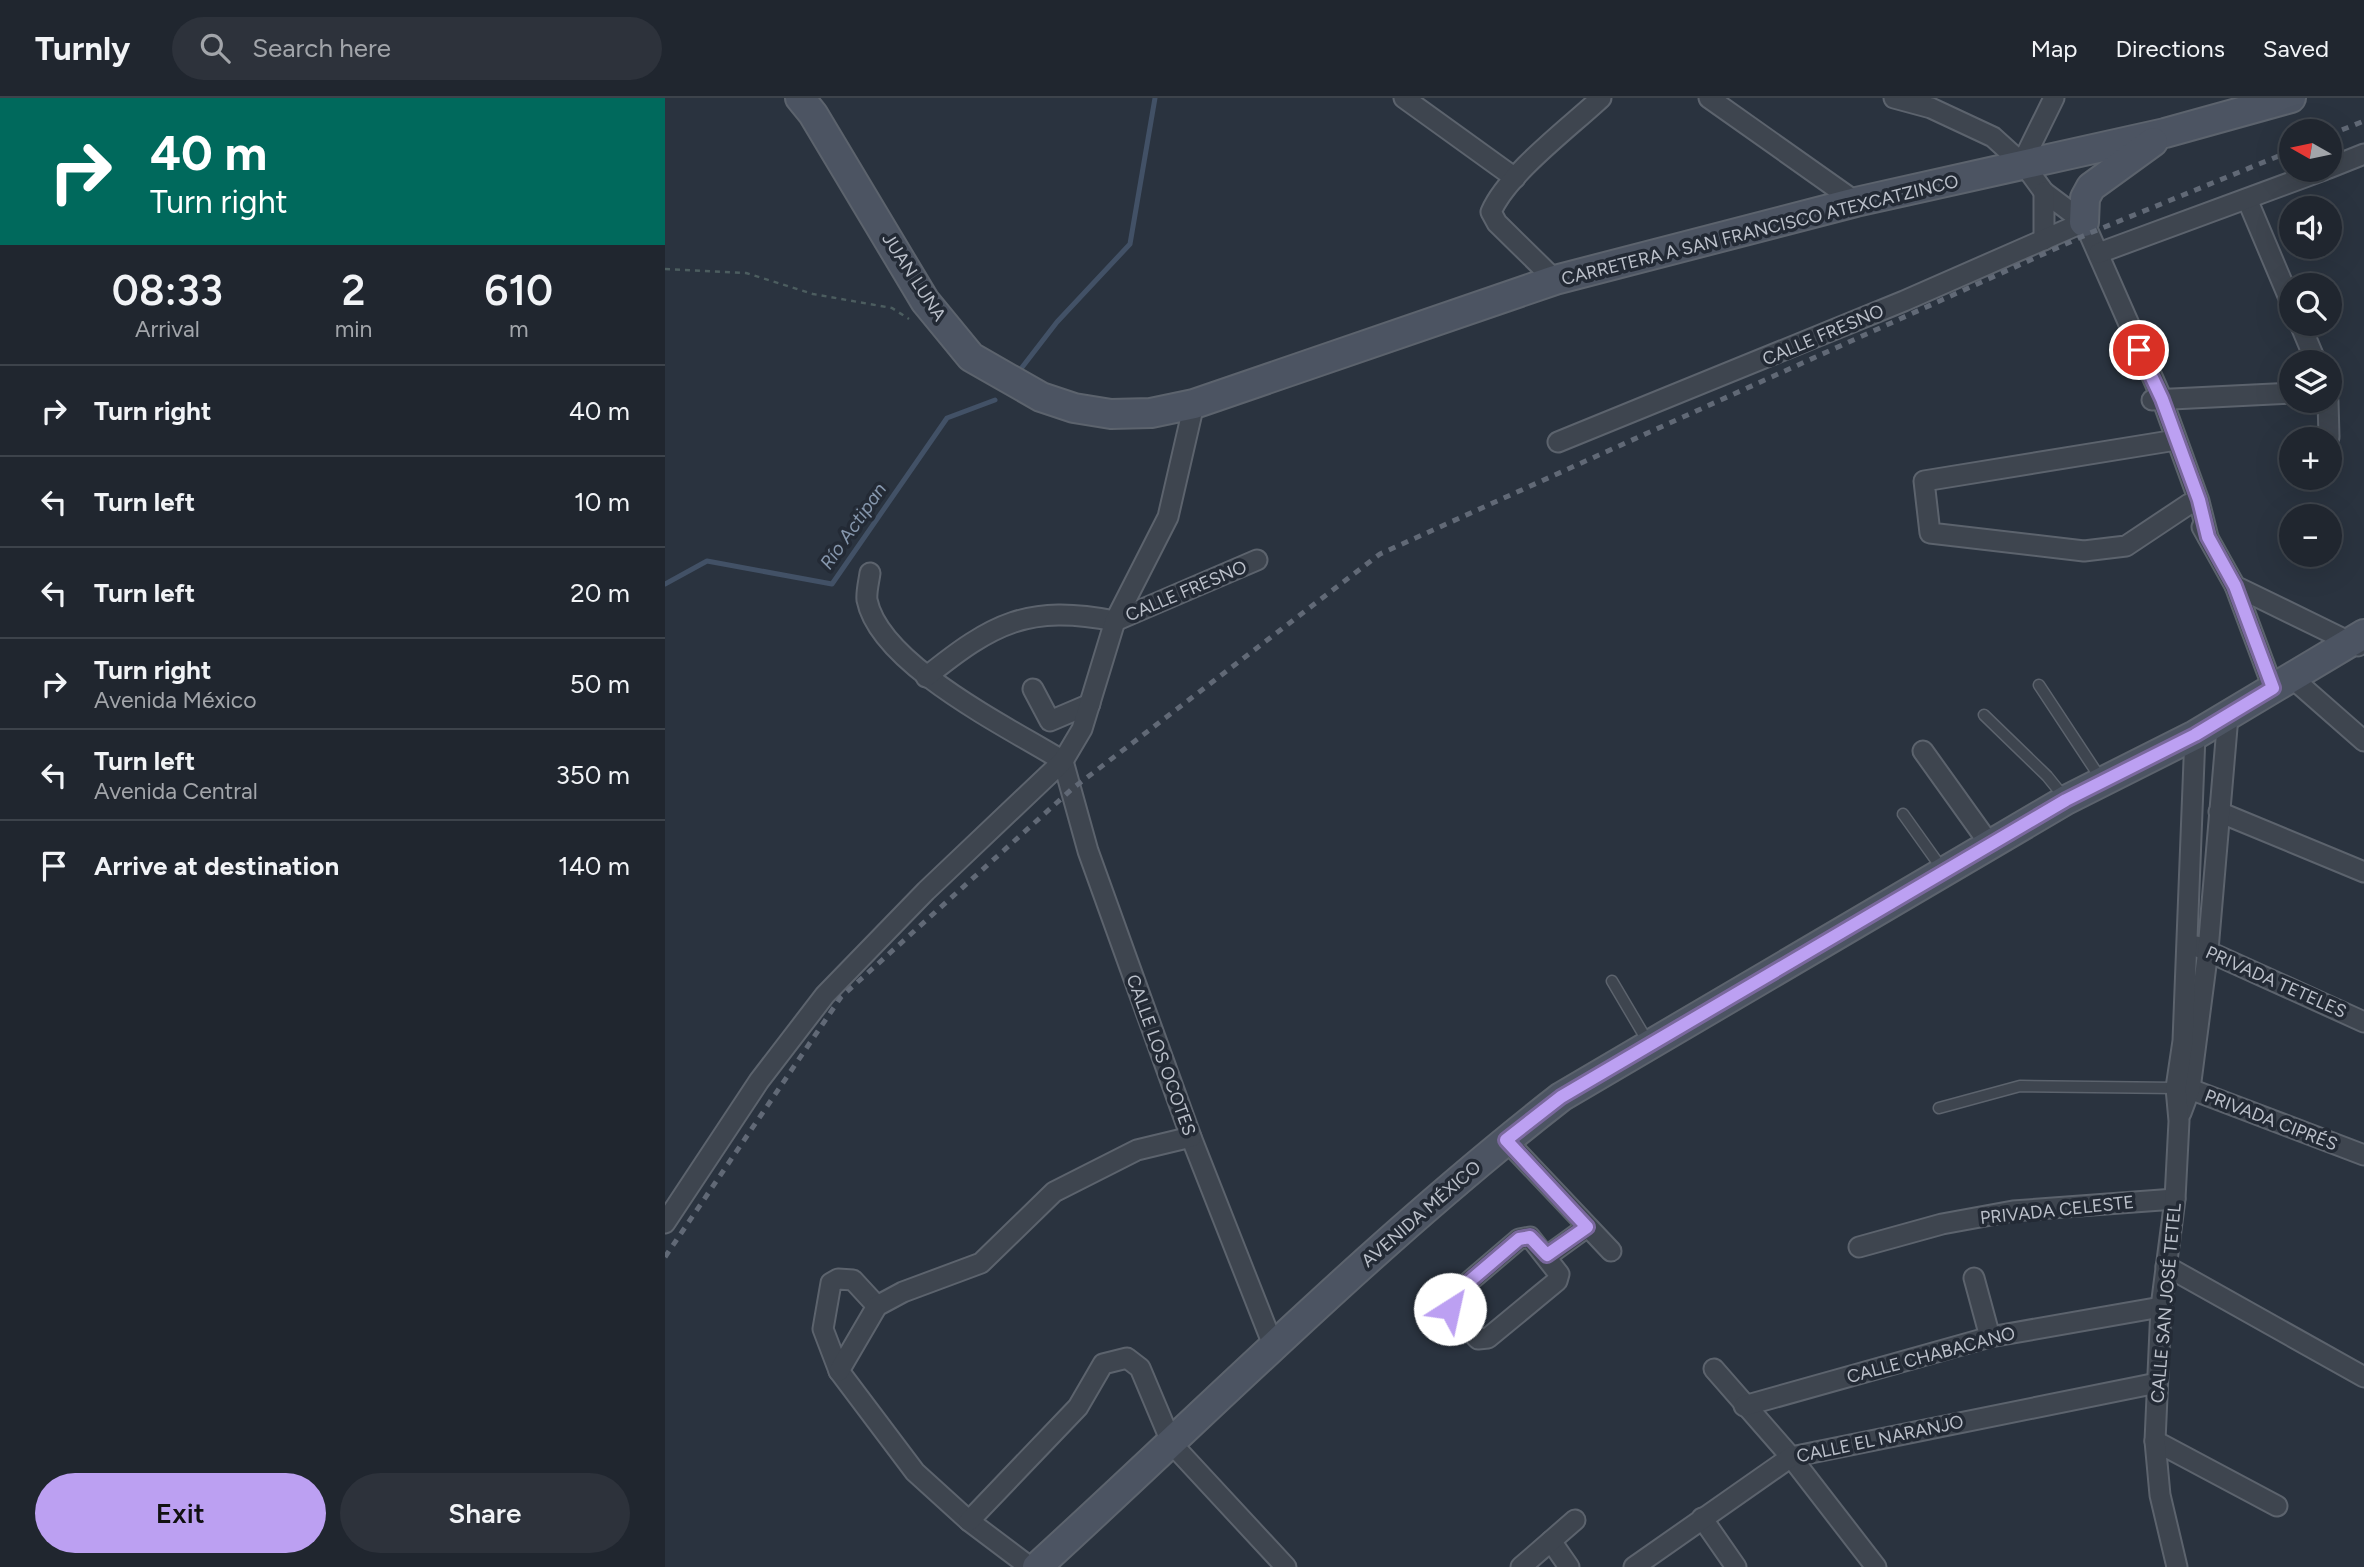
<!DOCTYPE html>
<html lang="en">
<head>
<meta charset="utf-8">
<style>
	body { margin:0; font-family:Figtree,sans-serif; background:#2d323b; color:#f1f3f6; height:100vh; display:flex; flex-direction:column; font-size:26px; white-space:nowrap }
	* { box-sizing:border-box; margin:0 }
	p { font-size:23px; color:#a2a5aa }
	.icon { flex:none; width:38px; height:38px; fill:none; stroke:currentColor; stroke-width:2; stroke-linecap:round; stroke-linejoin:round }
	.map { position:relative; flex:1; overflow:hidden }
	.side { display:flex; flex-direction:column; background:#20262f; width:665px }
	.side>* { flex:none }
	.hud { background:#00695c; color:#fff; overflow:hidden }
	.needle { width:46px; rotate:279deg }
	.tools { position:absolute; left:1614px; top:21px; display:grid; gap:14px }
	.tools a { display:grid; place-items:center; width:63px; height:63px; border-radius:50%; background:#20262f; box-shadow:0 7px 28px #0002,0 0 0 2px #3d434b; font-size:35px }
	.pin { position:absolute; display:grid; place-items:center; width:60px; height:60px; color:#fff; margin:-30px; border:4px solid #fff; border-radius:50%; box-shadow:0 2px 7px #0007 }
	.me { position:absolute; width:77px; margin:-38px; rotate:35deg; stroke-linejoin:round; filter:drop-shadow(0 0 5px #0008) }
	.turn { display:flex; align-items:center; gap:24px; height:147px; padding:0 35px; font-size:32px }
	.turn .icon { width:91px; height:91px; stroke-width:2.5 }
	.turn b { display:block; font-size:49px; line-height:60px }
	.eta { display:flex; justify-content:space-evenly; align-items:center; height:119px; text-align:center }
	.eta b { font-size:42px; font-weight:600; line-height:49px }
	.primary-button { display:flex; gap:14px; margin-top:auto; padding:14px 35px }
	.primary-button a { flex:1; height:80px; border-radius:42px; background:#bca0f2; color:#111; font-size:28px; font-weight:600; line-height:80px; text-align:center }
	.primary-button a+a { background:#2d323b; color:#f1f3f6 }
	ul { padding:0; list-style:none }
	li { display:flex; align-items:center; gap:21px; height:91px; padding:0 35px; border-top:2px solid #3d434b }
	li div { flex:1 }
	li b { display:block; font-size:26px }
	li em { font-style:normal }
	header { display:flex; align-items:center; gap:42px; box-sizing:border-box; height:98px; padding:0 35px; background:#20262f; border-bottom:2px solid #3d434b }
	header strong { font-size:33px }
	nav { display:flex; gap:38px; margin-inline-start:auto; font-size:24px }
	.search { width:490px; height:63px; background:#2d323b; display:flex; align-items:center; gap:18px; box-sizing:border-box; padding:0 24px; border-radius:38px; color:#a2a5aa; font-size:26px }
	main { display:flex; flex:1; min-height:0 }
	.map>svg:first-child { display:block }
	.lines { fill:none; stroke-linecap:round; stroke-linejoin:round }
	.stream { stroke:#425166; stroke-width:5 }
	.lane-casing { stroke:#5c636d; stroke-width:13 }
	.street-casing { stroke:#5c636d; stroke-width:23 }
	.secondary-casing { stroke:#5c636d; stroke-width:32 }
	.path { stroke:#4c5d5f; stroke-width:2.5; stroke-dasharray:5 5; stroke-linecap:butt }
	.lane { stroke:#3e454f; stroke-width:10 }
	.street { stroke:#3e454f; stroke-width:19 }
	.secondary { stroke:#4c5462; stroke-width:28 }
	.rail { stroke:#616976; stroke-width:5; stroke-dasharray:7 7; stroke-linecap:butt }
	.route-casing { stroke:#7a689d; stroke-width:18 }
	.route { stroke:#bca0f2; stroke-width:12 }
	.labels { text-anchor:middle; dominant-baseline:central; stroke-width:7; stroke-linejoin:round; paint-order:stroke }
	.street-label { font-size:18px; fill:#bbc0ca; stroke:#232a35 }
	.water-label { font-size:19px; font-style:italic; fill:#8697ad; stroke:#232a35 }
</style>
</head>
<body>
<header>
<strong>Turnly</strong>
<div class="search"><svg class="icon" aria-label="search" viewBox="0 0 24 24"><circle cx="10" cy="10" r="6"/><path d="M15 15l6 6"/></svg>Search here</div>
<nav><a>Map</a><a>Directions</a><a>Saved</a></nav>
</header>
<main>
<section class="side">
<div class="hud">
<div class="turn"><svg class="icon" aria-label="right" viewBox="0 0 24 24"><path d="M7 20v-9h11M14 6l5 5-5 5"/></svg><div><b>40 m</b>Turn right</div></div>
</div>
<div class="eta">
<div><b>08:33</b><p>Arrival</p></div>
<div><b>2</b><p>min</p></div>
<div><b>610</b><p>m</p></div>
</div>
<ul>
<li><svg class="icon" aria-label="right" viewBox="0 0 24 24"><path d="M7 20v-9h11M14 6l5 5-5 5"/></svg><div><b>Turn right</b></div><em>40 m</em></li>
<li><svg class="icon" aria-label="left" viewBox="0 0 24 24"><path d="M17 20v-9H6M10 6l-5 5 5 5"/></svg><div><b>Turn left</b></div><em>10 m</em></li>
<li><svg class="icon" aria-label="left" viewBox="0 0 24 24"><path d="M17 20v-9H6M10 6l-5 5 5 5"/></svg><div><b>Turn left</b></div><em>20 m</em></li>
<li><svg class="icon" aria-label="right" viewBox="0 0 24 24"><path d="M7 20v-9h11M14 6l5 5-5 5"/></svg><div><b>Turn right</b><p>Avenida México</p></div><em>50 m</em></li>
<li><svg class="icon" aria-label="left" viewBox="0 0 24 24"><path d="M17 20v-9H6M10 6l-5 5 5 5"/></svg><div><b>Turn left</b><p>Avenida Central</p></div><em>350 m</em></li>
<li><svg class="icon" aria-label="arrive" viewBox="0 0 24 24"><path d="M6 21V4h12l-3 4 3 4H6"/></svg><div><b>Arrive at destination</b></div><em>140 m</em></li>
</ul>
<div class="primary-button"><a>Exit</a><a>Share</a></div>
</section>
<div class="map">
<svg width="1699" height="1469" viewBox="0 0 1699 1469">
	<rect width="100%" height="100%" fill="#2a333f"/>
	<g class="lines">
		<g class="stream">
			<polyline points="355,272 392,224 465,146 490,0"/>
			<polyline points="0,486 42,463 167,486 282,320 330,302"/>
		</g>
		<g class="lane-casing">
			<g id="lane">
				<polyline points="1374,587 1436,681"/>
				<polyline points="1319,617 1382,678 1399,699"/>
				<polyline points="1238,716 1278,772"/>
				<polyline points="947,883 983,944"/>
				<polyline points="1274,1010 1355,988 1511,990"/>
			</g>
		</g>
		<g class="street-casing">
			<g id="street">
				<polyline points="739,0 850,80"/>
				<polyline points="1044,0 1191,104"/>
				<polyline points="1229,0 1266,10 1328,39 1360,68 1379,94 1419,124 1497,301 1534,403 1543,439"/>
				<polyline points="1357,65 1389,0"/>
				<polyline points="1664,70 1699,56"/>
				<polyline points="1582,101 1626,205"/>
				<polyline points="1379,142 1379,94"/>
				<polyline points="1434,155 1659,72"/>
				<path d="M890 182 832 125 826 114C842 76 905 29 936 0"/>
				<polyline points="1635,226 1651,264"/>
				<polyline points="1487,302 1626,295"/>
				<polyline points="1663,303 1664,339"/>
				<polyline points="1511,342 1259,383 1265,435 1419,453 1461,448 1524,406"/>
				<polyline points="893,344 1239,203 1419,124"/>
				<polyline points="1537,429 1570,488 1693,548"/>
				<path d="M205 475C204 483 201 494 202 502 215 567 343 629 398 663"/>
				<polyline points="1570,488 1608,590"/>
				<polyline points="450,523 592,462"/>
				<path d="M261 579C328 525 363 506 450 523"/>
				<polyline points="1626,579 1699,643"/>
				<polyline points="368,591 385,623 425,606"/>
				<polyline points="1258,653 1326,748"/>
				<polyline points="398,663 423,753 526,1039 608,1247"/>
				<polyline points="1554,714 1699,774"/>
				<polyline points="1531,848 1699,924"/>
				<polyline points="1513,990 1525,991 1699,1057"/>
				<polyline points="1516,1015 1525,991 1543,852 1563,618"/>
				<polyline points="841,1042 946,1153"/>
				<polyline points="0,1125 94,983 160,897 261,793 398,663 417,631 450,523 503,419 529,306"/>
				<polygon points="865,1139 894,1176 892,1183 823,1240 813,1241 785,1211 785,1200 854,1141"/>
				<polyline points="1194,1149 1277,1126 1348,1113 1510,1101"/>
				<polyline points="882,1158 922,1129"/>
				<polyline points="1501,1168 1699,1279"/>
				<polyline points="1309,1180 1325,1239"/>
				<polyline points="212,1208 188,1182 173,1181 166,1185 158,1231 174,1273 250,1374 304,1423 365,1469"/>
				<polyline points="1049,1271 1126,1359 1211,1469"/>
				<polyline points="174,1273 212,1208 238,1194 316,1165 389,1094 472,1052 526,1039"/>
				<polyline points="1079,1308 1325,1239 1496,1209"/>
				<polyline points="1490,1343 1612,1408"/>
				<polyline points="1037,1420 1071,1469"/>
				<polyline points="304,1423 413,1309 438,1266 462,1260 475,1270 507,1346 621,1469"/>
				<polyline points="886,1443 904,1469"/>
				<polyline points="856,1469 910,1422"/>
				<polyline points="969,1469 1126,1359 1492,1285"/>
				<polyline points="1512,1469 1495,1397 1490,1343 1496,1209 1510,1101 1514,1023 1511,990 1518,943 1530,637"/>
			</g>
		</g>
		<g class="secondary-casing">
			<g id="secondary">
				<polyline points="135,0 148,16 260,203 306,259 376,299 409,310 446,316 486,315 529,306 890,182 1191,104 1500,35 1626,0"/>
				<polyline points="1419,124 1420,100 1426,89 1488,44"/>
				<path d="M372 1469C545 1311 711 1143 896 999L1401 702 1530 637 1699 536"/>
			</g>
		</g>
		<polyline class="path" points="0,171 81,175 148,196 227,210 244,221"/>
		<use href="#lane" class="lane"/>
		<use href="#street" class="street"/>
		<use href="#secondary" class="secondary"/>
		<g class="rail">
			<polyline points="1664,37 1699,23"/>
			<polyline points="0,1159 176,899 407,691 715,456 1425,135 1626,53"/>
		</g>
	</g>
	<g class="lines">
		<g class="route-casing">
			<polyline id="route" points="785,1211 785,1200 854,1141 865,1139 882,1157 922,1129 841,1042 896,999 1401,702 1530,637 1608,590 1570,488 1543,439 1534,402 1497,301 1474,252"/>
		</g>
		<use href="#route" class="route"/>
	</g>
	<g class="labels">
		<g class="street-label">
			<text transform="translate(1095 132) rotate(-14)">CARRETERA A SAN FRANCISCO ATEXCATZINCO</text>
			<text transform="translate(249 179) rotate(57)">JUAN LUNA</text>
			<text transform="translate(1158 237) rotate(-23)">CALLE FRESNO</text>
			<text transform="translate(521 493) rotate(-23)">CALLE FRESNO</text>
			<text transform="translate(1611 884) rotate(24)">PRIVADA TETELES</text>
			<text transform="translate(496 957) rotate(70)">CALLE LOS OCOTES</text>
			<text transform="translate(1606 1022) rotate(21)">PRIVADA CIPRÉS</text>
			<text transform="translate(1392 1112) rotate(-6)">PRIVADA CELESTE</text>
			<text transform="translate(756 1116) rotate(-41)">AVENIDA MÉXICO</text>
			<text transform="translate(1501 1205) rotate(-85)">CALLE SAN JOSÉ TETEL</text>
			<text transform="translate(1266 1257) rotate(-15)">CALLE CHABACANO</text>
			<text transform="translate(1215 1341) rotate(-12)">CALLE EL NARANJO</text>
		</g>
		<g class="water-label">
			<text transform="translate(188 428) rotate(-55)">Río Actipan</text>
		</g>
	</g>
</svg>
<div class="tools">
<a><svg class="needle" viewBox="-14 -14 28 28"><path d="M0-13l5 13h-10z" fill="#e53935"/><path d="M0 13l5-13h-10z" fill="#a2a5aa"/></svg></a>
<a><svg class="icon" aria-label="sound" viewBox="0 0 24 24"><path d="M4 9h4l5-4v14l-5-4H4zM17 9q2 3 0 6"/></svg></a>
<a><svg class="icon" aria-label="search" viewBox="0 0 24 24"><circle cx="10" cy="10" r="6"/><path d="M15 15l6 6"/></svg></a>
<a><svg class="icon" aria-label="layers" viewBox="0 0 24 24"><path d="M12 4l9 5-9 5-9-5zM3 14l9 5 9-5"/></svg></a>
<a>+</a>
<a>−</a>
</div>
<div class="pin" style="left:1474px;top:252px;background:#d93025"><svg class="icon" aria-label="arrive" viewBox="0 0 24 24"><path d="M6 21V4h12l-3 4 3 4H6"/></svg></div>
<svg class="me" style="left:785px;top:1211px" viewBox="-20 -20 40 40"><circle r="19" fill="#fff"/><path d="M0-13L10 11 0 6-10 11z" fill="#bca0f2"/></svg>
</div>
</main>
</body>
</html>
